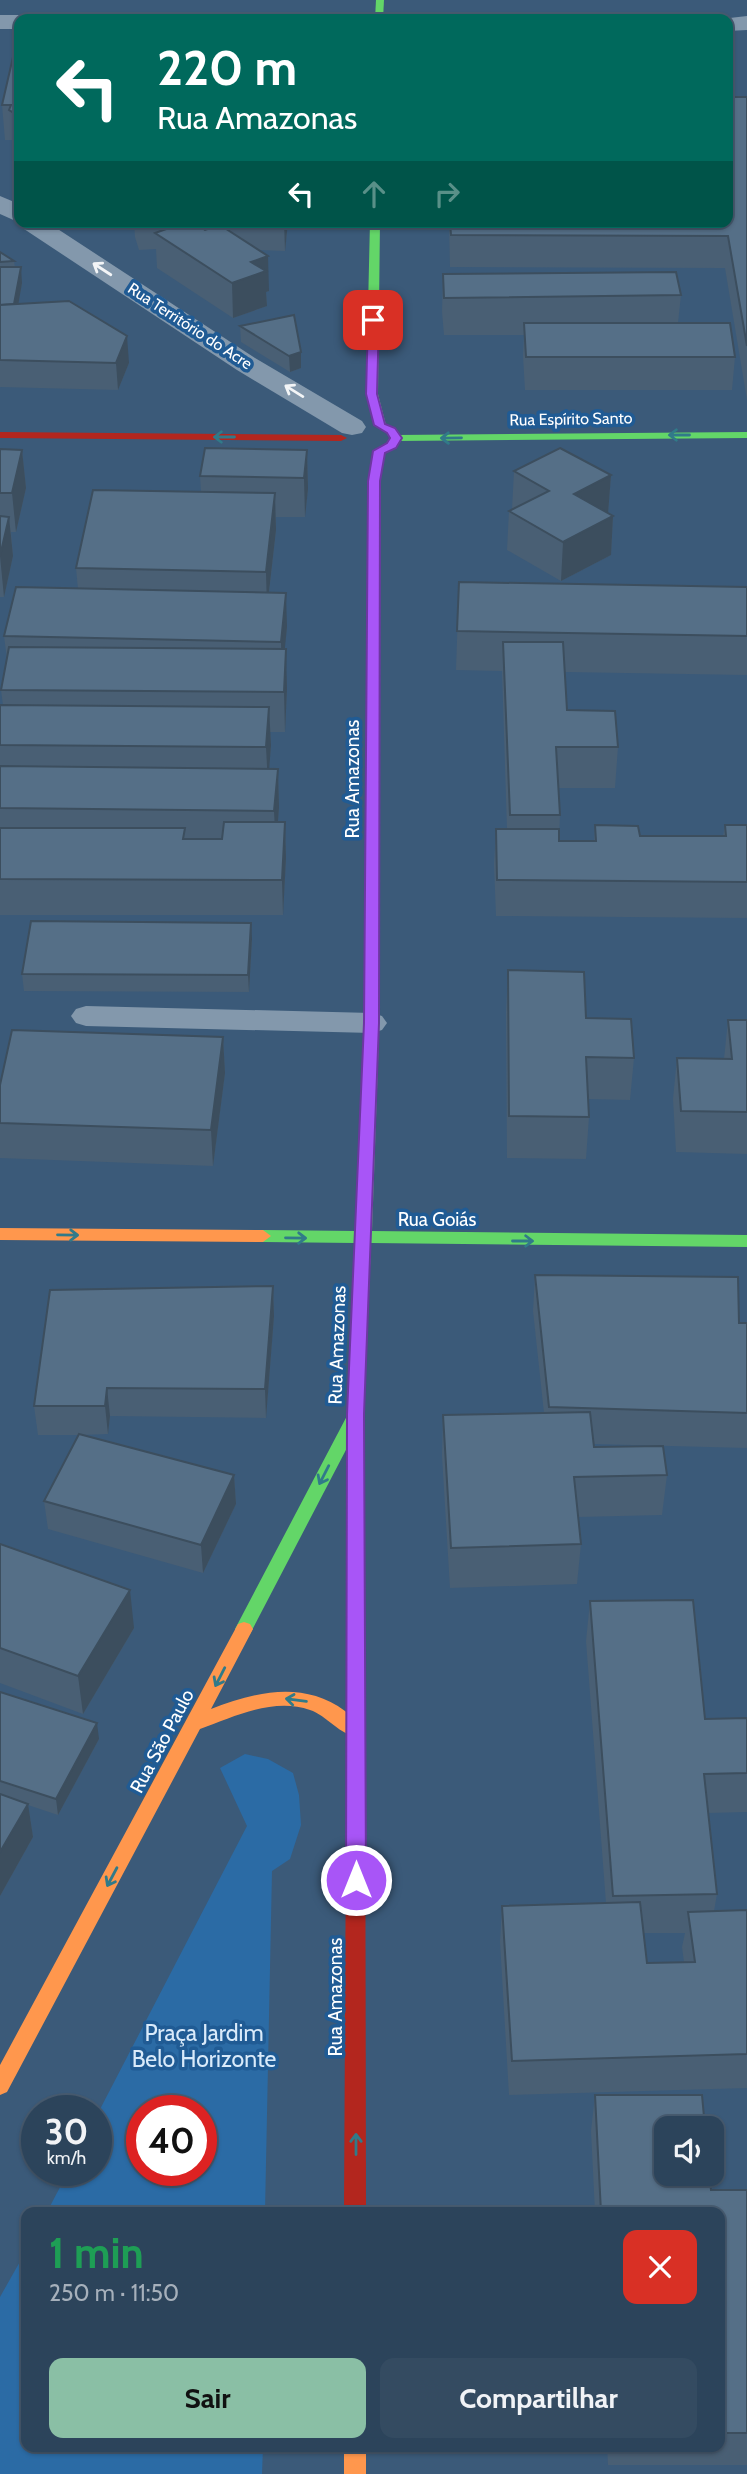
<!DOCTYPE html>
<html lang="pt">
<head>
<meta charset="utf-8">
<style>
	body { margin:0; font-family:Cabin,sans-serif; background:#344b61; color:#f1f3f6; height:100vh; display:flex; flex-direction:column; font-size:26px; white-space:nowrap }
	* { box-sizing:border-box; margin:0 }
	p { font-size:23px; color:#a6b0bb }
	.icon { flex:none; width:38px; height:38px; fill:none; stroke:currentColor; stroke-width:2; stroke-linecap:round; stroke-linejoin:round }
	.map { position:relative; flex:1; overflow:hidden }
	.details { position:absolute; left:21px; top:2207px; width:704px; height:245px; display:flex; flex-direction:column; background:#2c445b; border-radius:14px; box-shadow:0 2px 5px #0004,0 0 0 2px #485c71 }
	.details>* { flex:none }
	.hud { position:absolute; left:14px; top:14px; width:719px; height:214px; border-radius:14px; box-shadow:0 2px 5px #0004,0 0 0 2px #485c71; background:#00695c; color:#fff; overflow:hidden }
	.fabs { position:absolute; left:654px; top:2116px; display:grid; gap:14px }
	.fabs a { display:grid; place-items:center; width:70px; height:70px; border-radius:14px; background:#2c445b; box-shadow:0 2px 5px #0004,0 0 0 2px #485c71; font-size:35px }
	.speed { position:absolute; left:21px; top:2095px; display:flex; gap:14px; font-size:35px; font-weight:700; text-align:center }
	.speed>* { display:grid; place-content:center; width:91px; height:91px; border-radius:50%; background:#2c445b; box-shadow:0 2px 5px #0004,0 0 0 2px #485c71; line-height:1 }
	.speed small { font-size:18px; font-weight:400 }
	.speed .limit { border:10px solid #d22; background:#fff; color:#111 }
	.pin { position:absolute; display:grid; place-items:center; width:60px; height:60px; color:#fff; margin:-30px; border-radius:14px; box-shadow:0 4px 10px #0006 }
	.me { position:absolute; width:77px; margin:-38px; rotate:0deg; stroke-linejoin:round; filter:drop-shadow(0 0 5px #0008) }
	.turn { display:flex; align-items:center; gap:24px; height:147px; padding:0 28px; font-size:32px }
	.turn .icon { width:91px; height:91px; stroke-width:2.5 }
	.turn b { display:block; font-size:49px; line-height:60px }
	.lanes { display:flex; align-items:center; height:66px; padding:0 28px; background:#0003; justify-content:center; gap:35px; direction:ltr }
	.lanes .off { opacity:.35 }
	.round { display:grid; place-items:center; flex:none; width:74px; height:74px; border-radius:14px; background:#344b61 }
	.head { display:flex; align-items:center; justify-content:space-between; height:119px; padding:0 28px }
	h1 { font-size:42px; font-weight:800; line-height:52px; color:#1e9e55 }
	.cta { display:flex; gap:14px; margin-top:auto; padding:14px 28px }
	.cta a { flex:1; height:80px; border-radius:14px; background:#8abfa5; color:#111; font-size:28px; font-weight:800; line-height:80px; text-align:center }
	.cta a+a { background:#344b61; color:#f1f3f6 }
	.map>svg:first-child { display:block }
	.green { fill:#2b6ba5; fill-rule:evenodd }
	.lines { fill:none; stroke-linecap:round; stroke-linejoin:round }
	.lane { fill:#8398ac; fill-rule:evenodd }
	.street { fill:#8398ac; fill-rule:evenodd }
	.fast { fill:#63d668; fill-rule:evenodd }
	.slow { fill:#ff974d; fill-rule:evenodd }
	.jam { fill:#b3261e; fill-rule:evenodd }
	.wall { fill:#495f74; fill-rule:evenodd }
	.shaded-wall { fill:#3c4e5e }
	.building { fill:#556f87; stroke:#3c4e5e; stroke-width:2 }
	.oneway { stroke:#f3f5f7 }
	.oneway2 { stroke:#317a89 }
	.route { fill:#a855f7; stroke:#6d37a1; stroke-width:2 }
	.labels { text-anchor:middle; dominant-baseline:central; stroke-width:7; stroke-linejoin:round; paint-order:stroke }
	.far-street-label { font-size:16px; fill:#fff; stroke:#205b94 }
	.street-label { font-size:19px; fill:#fff; stroke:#205b94 }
	.near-park-label { font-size:23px; fill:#d9eafa; stroke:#205b94 }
</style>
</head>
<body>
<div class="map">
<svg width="747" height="2474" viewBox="0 0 747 2474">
	<rect width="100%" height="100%" fill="#3b5a79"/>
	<g class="green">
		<path d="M245 1754 268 1759 293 1773 299 1795 301 1825 290 1859 272 1871 265 2212H47L69 2170H96V2117L247 1826 220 1768ZM142 2110H201V2170H142Z"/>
		<polygon points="26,2251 26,2446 263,2447 262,2474 0,2474 0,2297"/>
	</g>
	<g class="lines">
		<polygon class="lane" points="86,1006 372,1013 382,1016 387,1023 382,1030 372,1033 86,1026 76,1023 71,1016 76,1009"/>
		<g class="street">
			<polygon points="0,15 19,15 28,19 19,19 19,29 0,29"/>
			<polygon points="747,16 747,30 728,31 728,19 721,19"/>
			<polygon points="0,196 19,204 19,222 47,222 255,358 362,421 366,427 362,433 352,435 342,433 237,370 21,227 18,222 0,214"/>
		</g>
		<g class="fast">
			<polygon points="376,0 384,0 383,19 375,19"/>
			<polygon points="370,222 380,222 378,394 386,425 380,428 374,425 366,394"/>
			<polygon points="747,432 747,438 396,441 390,438 396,435"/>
			<polygon points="372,1029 379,1034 372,1231 747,1235 747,1247 371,1243 364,1414 365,1642 362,1647 356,1649 350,1647 347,1642 348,1446 250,1634 244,1636 238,1634 235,1629 348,1414 355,1243 263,1242 255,1236 263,1230 356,1231 365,1034"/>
		</g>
		<g class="slow">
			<polygon points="379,448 385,451 380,481 379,1034 372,1039 365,1034 368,481 373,451"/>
			<polygon points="0,1228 263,1230 271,1236 263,1242 0,1240"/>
			<path d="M244 1622 250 1624 253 1629 211 1709C255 1692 303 1680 345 1711 352 1717 360 1722 364 1730L362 1736C345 1741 327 1715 310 1710 273 1697 234 1717 200 1729L7 2092 0 2095V2065L238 1624Z"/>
			<rect x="344" y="2446" width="22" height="28"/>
		</g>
		<g class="jam">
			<polygon points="0,432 341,435 347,438 341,441 0,438"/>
			<polygon points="356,1635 362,1637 365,1642 366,2212 344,2212 347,1642 350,1637"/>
		</g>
	</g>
	<g class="wall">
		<polygon points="19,31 19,150 13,146 12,140 5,140 2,105"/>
		<polygon points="747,97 747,400 725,268 450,267 449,222 728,222"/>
		<polygon points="134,222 288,222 285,251 259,250 269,291 266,292 267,306 233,318 157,268 156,249 139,250 135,237"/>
		<polygon points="0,252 14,261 15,267 22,283 18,304 129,363 118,390 0,387"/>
		<polygon points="443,274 681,295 678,323 735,357 732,390 525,390 523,356 524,335 444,335 442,312"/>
		<polygon points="240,326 301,352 301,368 290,372 241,342"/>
		<polygon points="0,449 22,450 26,488 16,532 11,532 13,556 4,597 0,597"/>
		<polygon points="307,450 308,489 305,517 276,517 276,530 269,593 287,627 284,649 287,689 285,732 270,732 271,745 269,769 278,769 279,807 278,822 285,822 286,858 283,915 0,915 0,705 3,705 1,690 7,659 4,636 78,589 76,568 201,492 200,476"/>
		<polygon points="514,471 611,475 608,513 613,516 611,555 561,581 507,550 509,511 512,509"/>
		<polygon points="459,582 747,587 747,675 565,672 567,710 618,747 615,788 559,788 560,815 559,841 594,841 595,825 640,836 723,836 725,825 747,825 747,918 496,916 494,864 496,829 507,829 502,671 456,670"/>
		<polygon points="252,939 249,992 24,991 22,974"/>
		<polygon points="508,970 586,1018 634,1058 630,1100 588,1099 589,1117 586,1159 507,1158 506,1012"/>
		<polygon points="728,1020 747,1020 747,1154 676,1152 673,1099 677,1058 724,1059"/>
		<polygon points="223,1037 225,1073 213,1166 0,1158 0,1085"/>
		<polygon points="535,1275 739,1323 747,1323 747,1448 594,1444 594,1447 667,1475 662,1515 578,1517 581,1544 577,1584 450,1588 442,1456 443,1415 544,1413 533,1311"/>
		<polygon points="273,1286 274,1316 266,1418 110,1416 108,1434 81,1435 234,1475 236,1504 203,1573 48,1529 44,1501 79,1435 38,1435 34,1406"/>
		<polygon points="0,1544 134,1628 83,1714 0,1683"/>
		<path d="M590 1601 705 1719 747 1773V1812L708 1813 717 1894 714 1911 747 1910V2088L509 2095 500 1942 502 1906 606 1903 586 1641ZM643 1933H685L682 1947 684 1962 647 1963Z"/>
		<polygon points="0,1692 99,1739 58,1815 28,1805 33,1837 0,1896"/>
		<polygon points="595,2095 711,2190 747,2190 747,2465 608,2465 607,2446 719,2446 719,2212 595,2212 591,2131"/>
	</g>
	<g class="shaded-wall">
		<polygon points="284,222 288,222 285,251"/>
		<polygon points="268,256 269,291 266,292 267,306 233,318 232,283 251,262"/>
		<polygon points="21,267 22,283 14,329 12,314"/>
		<polygon points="127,336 129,363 118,390 116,363"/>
		<polygon points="301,352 301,368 290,372 289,356"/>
		<polygon points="22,450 26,488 16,532 12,493"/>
		<polygon points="307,450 308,489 305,517 304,478"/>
		<polygon points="611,475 608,514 574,494"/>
		<polygon points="275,493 276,530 267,609 266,572"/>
		<polygon points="613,516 611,555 561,581 563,542"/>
		<polygon points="9,517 13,556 4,597 0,556"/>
		<polygon points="286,593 287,627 282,677 281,642"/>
		<polygon points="286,649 287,689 285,732 284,692"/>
		<polygon points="269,707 271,745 268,785 266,747"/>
		<polygon points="278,769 279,807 276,850 274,811"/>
		<polygon points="285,822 286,858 283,915 282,880"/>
		<polygon points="251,923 252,939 249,992 248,975"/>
		<polygon points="223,1037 225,1073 213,1166 211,1130"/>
		<polygon points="273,1286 274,1316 266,1418 265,1389"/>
		<polygon points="107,1388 110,1416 108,1434 105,1406"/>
		<polygon points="234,1475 236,1504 203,1573 201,1545"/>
		<polygon points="130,1590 134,1628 83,1714 78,1676"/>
		<polygon points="97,1723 99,1739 58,1815 56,1799"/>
		<polygon points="28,1804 33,1837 0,1896 0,1852"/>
	</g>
	<g class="building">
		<polygon points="428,18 600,19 428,19"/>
		<polygon points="19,31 19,116 9,110 11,105 2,105"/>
		<polygon points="728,97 747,97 747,346 728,236 451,235 450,222 728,222"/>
		<polygon points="186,222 193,222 205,230 220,225 268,256 251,262 266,271 232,283 155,233"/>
		<polygon points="0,252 14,261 0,262"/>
		<polygon points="0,267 21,267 14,304 0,305"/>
		<polygon points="676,272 681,295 444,298 443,274"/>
		<polygon points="69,301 127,336 116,363 0,360 0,305"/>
		<polygon points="294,315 301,352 289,356 240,326"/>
		<polygon points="524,323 730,323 735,357 526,357"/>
		<polygon points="205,448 307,450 304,478 200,476"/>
		<polygon points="560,448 611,475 574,494 613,516 563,542 509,511 549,491 514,471"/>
		<polygon points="0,449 22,450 12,493 0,493"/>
		<polygon points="93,490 275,493 266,572 76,568"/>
		<polygon points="0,516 9,517 0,556"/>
		<polygon points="459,582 747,587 747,636 457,631"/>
		<polygon points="16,587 286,593 281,642 4,636"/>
		<polygon points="503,642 563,642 567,710 615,711 618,747 556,747 560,815 510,815"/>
		<polygon points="9,647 286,649 284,692 1,690"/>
		<polygon points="0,705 269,707 266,747 0,745"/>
		<polygon points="0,766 278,769 274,811 0,808"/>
		<polygon points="224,822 285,822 282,880 0,879 0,828 185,828 183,839 222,839"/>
		<polygon points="595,825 638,826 640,836 726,836 725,825 747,825 747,882 497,880 496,829 559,829 559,841 596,841"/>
		<polygon points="31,921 251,923 248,975 22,974"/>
		<polygon points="508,970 584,972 586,1018 631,1019 634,1058 586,1057 589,1117 509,1116"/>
		<polygon points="728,1020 747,1020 747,1112 681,1111 677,1058 732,1059"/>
		<polygon points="12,1030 223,1037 211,1130 0,1123 0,1085"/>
		<polygon points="535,1275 738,1277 739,1323 747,1323 747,1413 549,1407"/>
		<polygon points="273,1286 265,1389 107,1388 105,1406 34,1406 50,1290"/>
		<polygon points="590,1412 594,1447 663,1446 667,1475 574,1477 581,1544 451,1548 443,1415"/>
		<polygon points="79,1434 234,1475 201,1545 44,1501"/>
		<polygon points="0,1544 130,1590 78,1676 0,1648"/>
		<polygon points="693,1600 705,1719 747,1718 747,1773 704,1774 717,1894 613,1896 590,1601"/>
		<polygon points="0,1692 97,1723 56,1799 0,1781"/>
		<polygon points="0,1794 28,1804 0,1852"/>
		<polygon points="640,1902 647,1963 695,1962 688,1912 747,1910 747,2054 512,2061 502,1906"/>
		<polygon points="595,2095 702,2095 705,2128 667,2128 667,2174 709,2174 711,2190 747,2190 747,2433 719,2433 719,2212 601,2212"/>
	</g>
	<defs><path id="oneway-shaft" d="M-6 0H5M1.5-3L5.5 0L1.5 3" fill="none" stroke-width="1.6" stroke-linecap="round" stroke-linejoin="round" transform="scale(1.75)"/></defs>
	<g class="oneway">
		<use href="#oneway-shaft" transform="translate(102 269) rotate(-147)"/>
		<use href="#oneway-shaft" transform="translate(294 391) rotate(-148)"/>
	</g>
	<g class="oneway2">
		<use href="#oneway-shaft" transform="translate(679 435) rotate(180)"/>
		<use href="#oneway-shaft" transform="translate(224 437) rotate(-180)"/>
		<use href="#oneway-shaft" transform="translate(451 438) rotate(179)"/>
		<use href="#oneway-shaft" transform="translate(68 1235) rotate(1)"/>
		<use href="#oneway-shaft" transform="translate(296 1238) rotate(1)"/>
		<use href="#oneway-shaft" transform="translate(523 1241)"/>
		<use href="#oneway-shaft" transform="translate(324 1475) rotate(117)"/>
		<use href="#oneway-shaft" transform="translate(220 1677) rotate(117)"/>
		<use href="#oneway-shaft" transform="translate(296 1700) rotate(-173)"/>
		<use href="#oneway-shaft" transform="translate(112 1877) rotate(118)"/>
		<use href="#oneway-shaft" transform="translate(356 2144) rotate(-90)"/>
	</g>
	<polygon class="route" points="373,317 379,320 377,394 385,424 395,428 402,438 396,448 385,453 380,481 379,1023 364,1414 366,1880 363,1886 356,1888 349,1886 346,1880 347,1414 364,1023 368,481 373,451 387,443 390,438 387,433 374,425 366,394 368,320"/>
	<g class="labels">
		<g class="far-street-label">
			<text transform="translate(190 326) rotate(33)">Rua Território do Acre</text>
			<text transform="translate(571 419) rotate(-1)">Rua Espírito Santo</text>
		</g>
		<g class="street-label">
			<text transform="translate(352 779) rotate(-90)">Rua Amazonas</text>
			<text x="437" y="1219">Rua Goiás</text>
			<text transform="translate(337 1345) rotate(-88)">Rua Amazonas</text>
			<text transform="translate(162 1741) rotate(-62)">Rua São Paulo</text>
			<text transform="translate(335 1997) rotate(-90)">Rua Amazonas</text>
		</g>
		<g class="near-park-label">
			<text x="204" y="2033">Praça Jardim<tspan x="204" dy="26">Belo Horizonte</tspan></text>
		</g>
	</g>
</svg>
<div class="fabs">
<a><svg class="icon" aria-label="sound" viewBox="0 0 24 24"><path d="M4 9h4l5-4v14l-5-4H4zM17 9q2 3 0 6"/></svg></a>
</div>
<div class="speed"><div>30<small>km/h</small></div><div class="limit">40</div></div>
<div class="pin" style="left:373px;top:320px;background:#d93025"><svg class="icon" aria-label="arrive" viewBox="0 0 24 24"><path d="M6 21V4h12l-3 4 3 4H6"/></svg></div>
<svg class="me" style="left:356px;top:1880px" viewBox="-20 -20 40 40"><circle r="17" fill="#a855f7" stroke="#fff" stroke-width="3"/><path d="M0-11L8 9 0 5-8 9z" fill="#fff"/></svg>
<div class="hud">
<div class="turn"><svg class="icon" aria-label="left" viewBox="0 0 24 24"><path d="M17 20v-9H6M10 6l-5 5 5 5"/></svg><div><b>220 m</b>Rua Amazonas</div></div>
<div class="lanes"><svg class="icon" aria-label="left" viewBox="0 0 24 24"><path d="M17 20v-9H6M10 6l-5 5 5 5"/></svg><svg class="icon off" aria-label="ahead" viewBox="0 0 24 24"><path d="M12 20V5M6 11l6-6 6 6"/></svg><svg class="icon off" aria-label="right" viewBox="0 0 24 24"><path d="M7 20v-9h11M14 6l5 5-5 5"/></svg></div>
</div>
<section class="details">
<div class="head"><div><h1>1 min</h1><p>250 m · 11:50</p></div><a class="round" style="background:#d93025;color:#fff"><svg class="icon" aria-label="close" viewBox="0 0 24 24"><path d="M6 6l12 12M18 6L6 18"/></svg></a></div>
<div class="cta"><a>Sair</a><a>Compartilhar</a></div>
</section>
</div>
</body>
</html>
